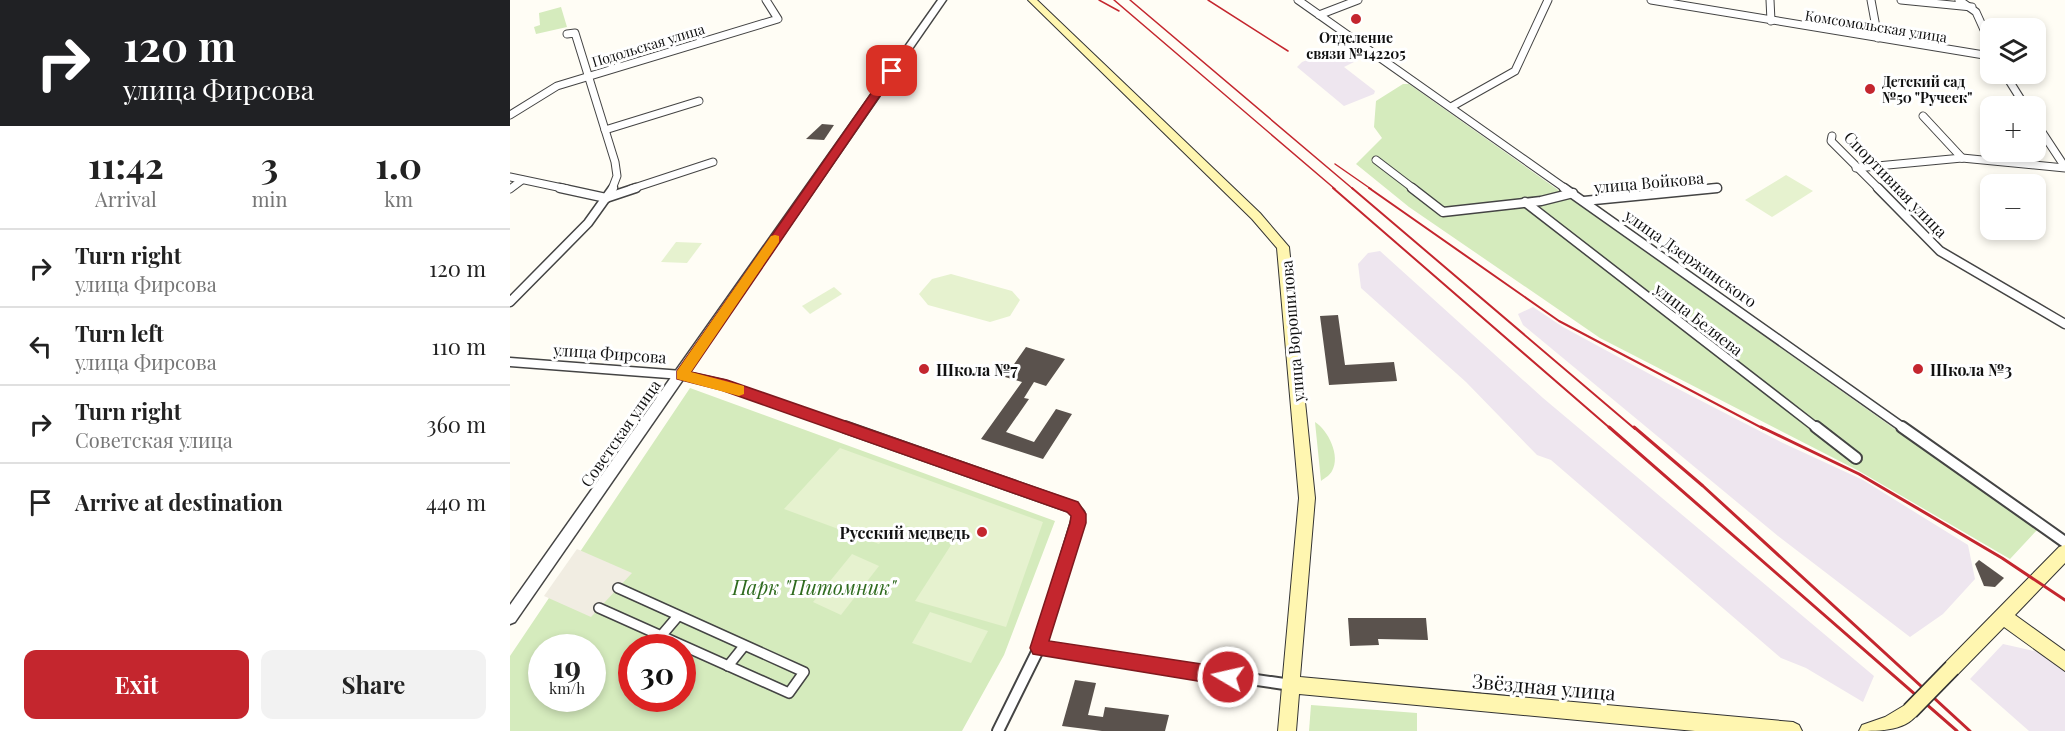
<!DOCTYPE html>
<html lang="en">
<head>
<meta charset="utf-8">
<style>
	body { margin:0; font-family:"Playfair Display",serif; background:#f2f2f2; color:#222; height:100vh; display:flex; flex-direction:column; font-size:22px; white-space:nowrap }
	* { box-sizing:border-box; margin:0 }
	p { font-size:20px; color:#767676 }
	.icon { flex:none; width:33px; height:33px; fill:none; stroke:currentColor; stroke-width:2; stroke-linecap:round; stroke-linejoin:round }
	.map { position:relative; flex:1; overflow:hidden }
	.panel { display:flex; flex-direction:column; background:#fff; width:510px }
	.panel>* { flex:none }
	.top-card { background:#202124; color:#fff; overflow:hidden }
	.buttons { position:absolute; left:1470px; top:18px; display:grid; gap:12px }
	.buttons a { display:grid; place-items:center; width:66px; height:66px; border-radius:12px; background:#fff; box-shadow:0 3px 9px #0003; font-size:30px }
	.speed { position:absolute; left:18px; top:634px; display:flex; gap:12px; font-size:30px; font-weight:700; text-align:center }
	.speed>* { display:grid; place-content:center; width:78px; height:78px; border-radius:50%; background:#fff; box-shadow:0 3px 9px #0003; line-height:1 }
	.speed small { font-size:15px; font-weight:400 }
	.speed .limit { border:9px solid #d22; background:#fff; color:#111 }
	.pin { position:absolute; display:grid; place-items:center; width:51px; height:51px; color:#fff; margin:-26px; border-radius:12px; box-shadow:0 3px 9px #0006 }
	.me { position:absolute; width:66px; margin:-33px; rotate:279deg; stroke-linejoin:round; filter:drop-shadow(0 0 4px #0008) }
	.turn { display:flex; align-items:center; gap:21px; height:126px; padding:0 24px; font-size:27px }
	.turn .icon { width:78px; height:78px; stroke-width:2.5 }
	.turn b { display:block; font-size:42px; line-height:51px }
	.eta { display:flex; justify-content:space-evenly; align-items:center; height:102px; text-align:center }
	.eta b { font-size:36px; font-weight:700; line-height:42px }
	.action { display:flex; gap:12px; margin-top:auto; padding:12px 24px }
	.action a { flex:1; height:69px; border-radius:12px; background:#c4262e; color:#fff; font-size:24px; font-weight:700; line-height:69px; text-align:center }
	.action a+a { background:#f2f2f2; color:#222 }
	ul { padding:0; list-style:none }
	li { display:flex; align-items:center; gap:18px; height:78px; padding:0 24px; border-top:2px solid #e0e0e0 }
	li div { flex:1 }
	li b { display:block; font-size:22px }
	li em { font-style:normal }
	main { display:flex; flex:1; min-height:0 }
	.map>svg:first-child { display:block }
	.industrial { fill:#eee6ef }
	.green { fill:#d5ebbd; fill-rule:evenodd }
	.pitch { fill:#e6f2cf }
	.plaza { fill:#f1ede2 }
	.building { fill:#5a524d }
	.lines { fill:none; stroke-linecap:round; stroke-linejoin:round }
	.pedestrian-casing { stroke:#444; stroke-width:12 }
	.minor-far2-casing { stroke:#444; stroke-width:9 }
	.minor-far1-casing { stroke:#444; stroke-width:11 }
	.minor-casing { stroke:#444; stroke-width:14 }
	.tertiary-casing { stroke:#444; stroke-width:3 }
	.secondary-casing { stroke:#333; stroke-width:2 }
	.pedestrian { stroke:#fff; stroke-width:9 }
	.minor-far2 { stroke:#fff; stroke-width:7 }
	.minor-far1 { stroke:#fff; stroke-width:8 }
	.minor { stroke:#fff; stroke-width:10 }
	.tertiary { fill:#fff; fill-rule:evenodd }
	.secondary { fill:#fff6b0; fill-rule:evenodd }
	.rail-far2 { stroke:#c4262e; stroke-width:1.5 }
	.rail-far1 { stroke:#c4262e; stroke-width:2 }
	.rail { stroke:#c4262e; stroke-width:3 }
	.secondary-bridge-casing { stroke:#333; stroke-width:19; stroke-linecap:butt }
	.secondary-bridge { stroke:#fff6b0; stroke-width:16 }
	.route { fill:#c4262e; stroke:#7f191e; stroke-width:1.5 }
	.slow { fill:#f59e0b }
	.poi-dot { fill:#c4262e; stroke:#fff; stroke-width:2 }
	.labels { text-anchor:middle; dominant-baseline:central; stroke-width:6; stroke-linejoin:round; paint-order:stroke }
	.far-street-label { font-size:14px; fill:#111; stroke:#fff }
	.far-poi-label { font-size:14px; font-weight:bold; fill:#111; stroke:#fff }
	.street-label { font-size:16px; fill:#111; stroke:#fff }
	.poi-label { font-size:16px; font-weight:bold; fill:#111; stroke:#fff; text-anchor:start }
	.near-park-label { font-size:20px; font-style:italic; fill:#2f6b1f; stroke:#fff }
	.near-street-label { font-size:20px; fill:#111; stroke:#fff }
</style>
</head>
<body>
<main>
<section class="panel">
<div class="top-card">
<div class="turn"><svg class="icon" aria-label="right" viewBox="0 0 24 24"><path d="M7 20v-9h11M14 6l5 5-5 5"/></svg><div><b>120 m</b>улица Фирсова</div></div>
</div>
<div class="eta">
<div><b>11:42</b><p>Arrival</p></div>
<div><b>3</b><p>min</p></div>
<div><b>1.0</b><p>km</p></div>
</div>
<ul>
<li><svg class="icon" aria-label="right" viewBox="0 0 24 24"><path d="M7 20v-9h11M14 6l5 5-5 5"/></svg><div><b>Turn right</b><p>улица Фирсова</p></div><em>120 m</em></li>
<li><svg class="icon" aria-label="left" viewBox="0 0 24 24"><path d="M17 20v-9H6M10 6l-5 5 5 5"/></svg><div><b>Turn left</b><p>улица Фирсова</p></div><em>110 m</em></li>
<li><svg class="icon" aria-label="right" viewBox="0 0 24 24"><path d="M7 20v-9h11M14 6l5 5-5 5"/></svg><div><b>Turn right</b><p>Советская улица</p></div><em>360 m</em></li>
<li><svg class="icon" aria-label="arrive" viewBox="0 0 24 24"><path d="M6 21V4h12l-3 4 3 4H6"/></svg><div><b>Arrive at destination</b></div><em>440 m</em></li>
</ul>
<div class="action"><a>Exit</a><a>Share</a></div>
</section>
<div class="map">
<svg width="1555" height="731" viewBox="0 0 1555 731">
	<rect width="100%" height="100%" fill="#fffdf5"/>
	<g class="industrial">
		<polygon points="826,49 844,62 834,67 865,91 864,94 834,106 787,67 792,62"/>
		<polygon points="870,251 1033,398 1364,676 1353,702 1296,668 1271,658 1041,460 1027,455 956,382 851,288 848,264 858,253"/>
		<polygon points="1023,307 1053,327 1147,378 1273,443 1353,480 1458,545 1465,579 1433,614 1400,637 1268,536 1013,325 1008,314"/>
		<polygon points="1493,644 1529,652 1555,670 1555,731 1519,731 1460,679"/>
	</g>
	<g class="green">
		<polygon points="51,7 57,27 26,34 24,27 30,25 29,13"/>
		<polygon points="893,84 899,84 1527,530 1500,559 1349,471 1090,338 899,207 846,164 872,138 864,127 866,101"/>
		<path d="M180 388 545 521 494 655 452 731H0V656ZM32 648H82V699H32ZM122 648H172V699H122Z"/>
		<path d="M805 422C818 430 831 456 822 471 820 475 815 478 811 481Z"/>
		<polygon points="801,705 907,713 907,731 799,731"/>
	</g>
	<g class="pitch">
		<polygon points="1276,175 1303,191 1262,217 1235,200"/>
		<polygon points="166,242 192,243 177,263 151,262"/>
		<polygon points="441,274 502,291 510,300 500,316 480,322 418,305 409,294 422,279"/>
		<polygon points="324,287 332,294 300,314 292,306"/>
		<polygon points="330,448 533,522 496,627 405,601 443,542 386,522 369,544 274,509"/>
		<polygon points="342,554 369,566 331,615 303,602"/>
		<polygon points="420,612 478,631 461,663 402,643"/>
	</g>
	<polygon class="plaza" points="67,549 122,573 81,617 34,596"/>
	<g class="building">
		<polygon points="312,124 324,125 314,140 296,139"/>
		<polygon points="828,315 835,365 884,362 887,381 819,385 810,316"/>
		<polygon points="516,347 555,359 536,386 524,382 514,398 519,399 496,432 524,442 546,409 562,414 533,459 471,439 512,382 495,377"/>
		<polygon points="1469,560 1494,578 1485,587 1474,586 1465,564"/>
		<polygon points="838,618 916,618 918,640 868,639 869,645 840,646"/>
		<polygon points="565,680 586,683 578,715 593,717 595,707 659,715 655,731 592,731 552,726"/>
	</g>
	<g class="lines">
		<g class="pedestrian-casing">
			<g id="pedestrian">
				<polyline points="89,608 279,693 294,672 108,588"/>
				<polyline points="151,636 168,616"/>
				<polyline points="218,666 234,646"/>
			</g>
		</g>
		<g class="minor-far2-casing">
			<g id="minor-far2">
				<polyline points="788,0 1056,189"/>
				<polyline points="1141,0 1480,56"/>
				<polyline points="1260,0 1261,21"/>
				<polyline points="1361,0 1368,38"/>
				<polyline points="1391,0 1462,7"/>
				<polyline points="1449,0 1466,12 1480,43"/>
				<polyline points="809,15 848,0"/>
				<polyline points="57,34 65,33 105,162 107,176 102,189"/>
				<polyline points="1495,74 1515,106"/>
				<polyline points="941,107 1005,71 1038,0"/>
				<polyline points="0,115 47,86 268,19 256,0"/>
				<polyline points="1413,116 1452,158"/>
				<polyline points="1526,123 1555,167"/>
				<polyline points="95,130 189,101"/>
				<polyline points="1322,136 1321,141 1369,189"/>
				<polyline points="866,160 904,189"/>
				<polyline points="1346,168 1452,158 1555,168"/>
				<polyline points="0,177 57,189"/>
				<polyline points="0,189 12,180"/>
				<polyline points="121,189 203,162"/>
				<polyline points="1192,189 1207,188"/>
			</g>
		</g>
		<g class="minor-far1-casing">
			<g id="minor-far1">
				<polyline points="50,188 96,198"/>
				<polyline points="902,188 933,212 1031,201 1063,193"/>
				<polyline points="1054,188 1395,429"/>
				<polyline points="1368,188 1430,251 1555,324"/>
				<polyline points="96,198 126,188"/>
				<polyline points="1074,201 1207,188"/>
				<polyline points="1015,202 1308,429"/>
				<polyline points="0,302 78,223 103,188"/>
				<polyline points="0,362 172,375 212,384 339,429"/>
			</g>
		</g>
		<g class="minor-casing">
			<g id="minor">
				<polyline points="335,427 562,507 569,514 529,648 488,731"/>
				<polyline points="1306,427 1346,458"/>
				<polyline points="1392,427 1555,542"/>
				<polyline points="529,648 781,685"/>
			</g>
		</g>
		<g class="tertiary-casing">
			<polygon id="tertiary" points="428,0 436,0 5,622 0,624 0,605"/>
		</g>
		<g class="secondary-casing">
			<g id="secondary">
				<polygon points="518,0 527,0 750,213 779,247 805,498 790,677 1283,722 1289,725 1292,731 1185,731 789,694 786,731 768,731 789,498 767,248 742,219"/>
				<polygon points="1555,545 1555,563 1505,615 1555,651 1555,671 1494,627 1448,674 1442,677 1436,674 1433,668 1436,662 1549,547"/>
				<path d="M1400 702 1406 705 1409 711C1399 731 1370 731 1349 731L1352 725 1375 717Z"/>
			</g>
		</g>
		<use href="#pedestrian" class="pedestrian"/>
		<use href="#minor-far2" class="minor-far2"/>
		<use href="#minor-far1" class="minor-far1"/>
		<use href="#minor" class="minor"/>
		<use href="#tertiary" class="tertiary"/>
		<use href="#secondary" class="secondary"/>
		<g class="rail-far2">
			<polyline points="589,0 609,11"/>
			<polyline points="604,0 825,189"/>
			<polyline points="620,0 843,189"/>
			<polyline points="698,0 778,51"/>
			<polyline points="825,164 861,189"/>
		</g>
		<g class="rail-far1">
			<polyline points="823,188 1101,429"/>
			<polyline points="842,188 1125,429"/>
			<polyline points="859,188 1049,321 1254,429"/>
		</g>
		<g class="rail">
			<polyline points="1099,427 1447,731"/>
			<polyline points="1124,427 1193,486 1460,731"/>
			<polyline points="1251,427 1349,474 1492,558 1555,600"/>
		</g>
		<g class="secondary-bridge-casing">
			<polyline id="secondary-bridge" points="1400,711 1442,668"/>
		</g>
		<use href="#secondary-bridge" class="secondary-bridge"/>
	</g>
	<polygon class="route" points="378,69 387,71 181,372 217,380 568,502 576,514 576,523 539,641 718,668 724,671 726,677 724,683 718,686 523,654 520,648 560,523 561,516 557,512 211,390 167,379 167,371"/>
	<polygon class="slow" points="265,235 269,236 269,242 181,372 234,386 234,394 229,396 167,379 167,371 261,236"/>
	<g class="poi-dot">
		<circle cx="846" cy="19" r="6"/>
		<circle cx="1360" cy="89" r="6"/>
		<circle cx="414" cy="369" r="6"/>
		<circle cx="1408" cy="369" r="6"/>
		<circle cx="472" cy="532" r="6"/>
	</g>
	<g class="labels">
		<g class="far-street-label">
			<text transform="translate(1366 26) rotate(9)">Комсомольская улица</text>
			<text transform="translate(138 45) rotate(-17)">Подольская улица</text>
		</g>
		<g class="far-poi-label">
			<text x="846" y="37">Отделение<tspan x="846" dy="16">связи №142205</tspan></text>
			<text x="1372" y="81" text-anchor="start">Детский сад<tspan x="1372" dy="16">№50 "Ручеек"</tspan></text>
		</g>
		<g class="street-label">
			<text transform="translate(1139 182) rotate(-5)">улица Войкова</text>
			<text transform="translate(1386 184) rotate(46)">Спортивная улица</text>
			<text transform="translate(1181 258) rotate(35)">улица Дзержинского</text>
			<text transform="translate(1189 319) rotate(38)">улица Беляева</text>
			<text transform="translate(782 331) rotate(-95)">улица Ворошилова</text>
			<text transform="translate(100 353) rotate(4)">улица Фирсова</text>
			<text transform="translate(110 433) rotate(-55)">Советская улица</text>
		</g>
		<g class="poi-label">
			<text x="426" y="369">Школа №7</text>
			<text x="1420" y="369">Школа №3</text>
			<text x="460" y="532" text-anchor="end">Русский медведь</text>
		</g>
		<g class="near-park-label">
			<text x="304" y="586">Парк "Питомник"</text>
		</g>
		<g class="near-street-label">
			<text transform="translate(1034 686) rotate(5)">Звёздная улица</text>
		</g>
	</g>
</svg>
<div class="buttons">
<a><svg class="icon" aria-label="layers" viewBox="0 0 24 24"><path d="M12 4l9 5-9 5-9-5zM3 14l9 5 9-5"/></svg></a>
<a>+</a>
<a>−</a>
</div>
<div class="speed"><div>19<small>km/h</small></div><div class="limit">30</div></div>
<div class="pin" style="left:382px;top:71px;background:#d93025"><svg class="icon" aria-label="arrive" viewBox="0 0 24 24"><path d="M6 21V4h12l-3 4 3 4H6"/></svg></div>
<svg class="me" style="left:718px;top:677px" viewBox="-20 -20 40 40"><circle r="17" fill="#c4262e" stroke="#fff" stroke-width="3"/><path d="M0-11L8 9 0 5-8 9z" fill="#fff"/></svg>
</div>
</main>
</body>
</html>
